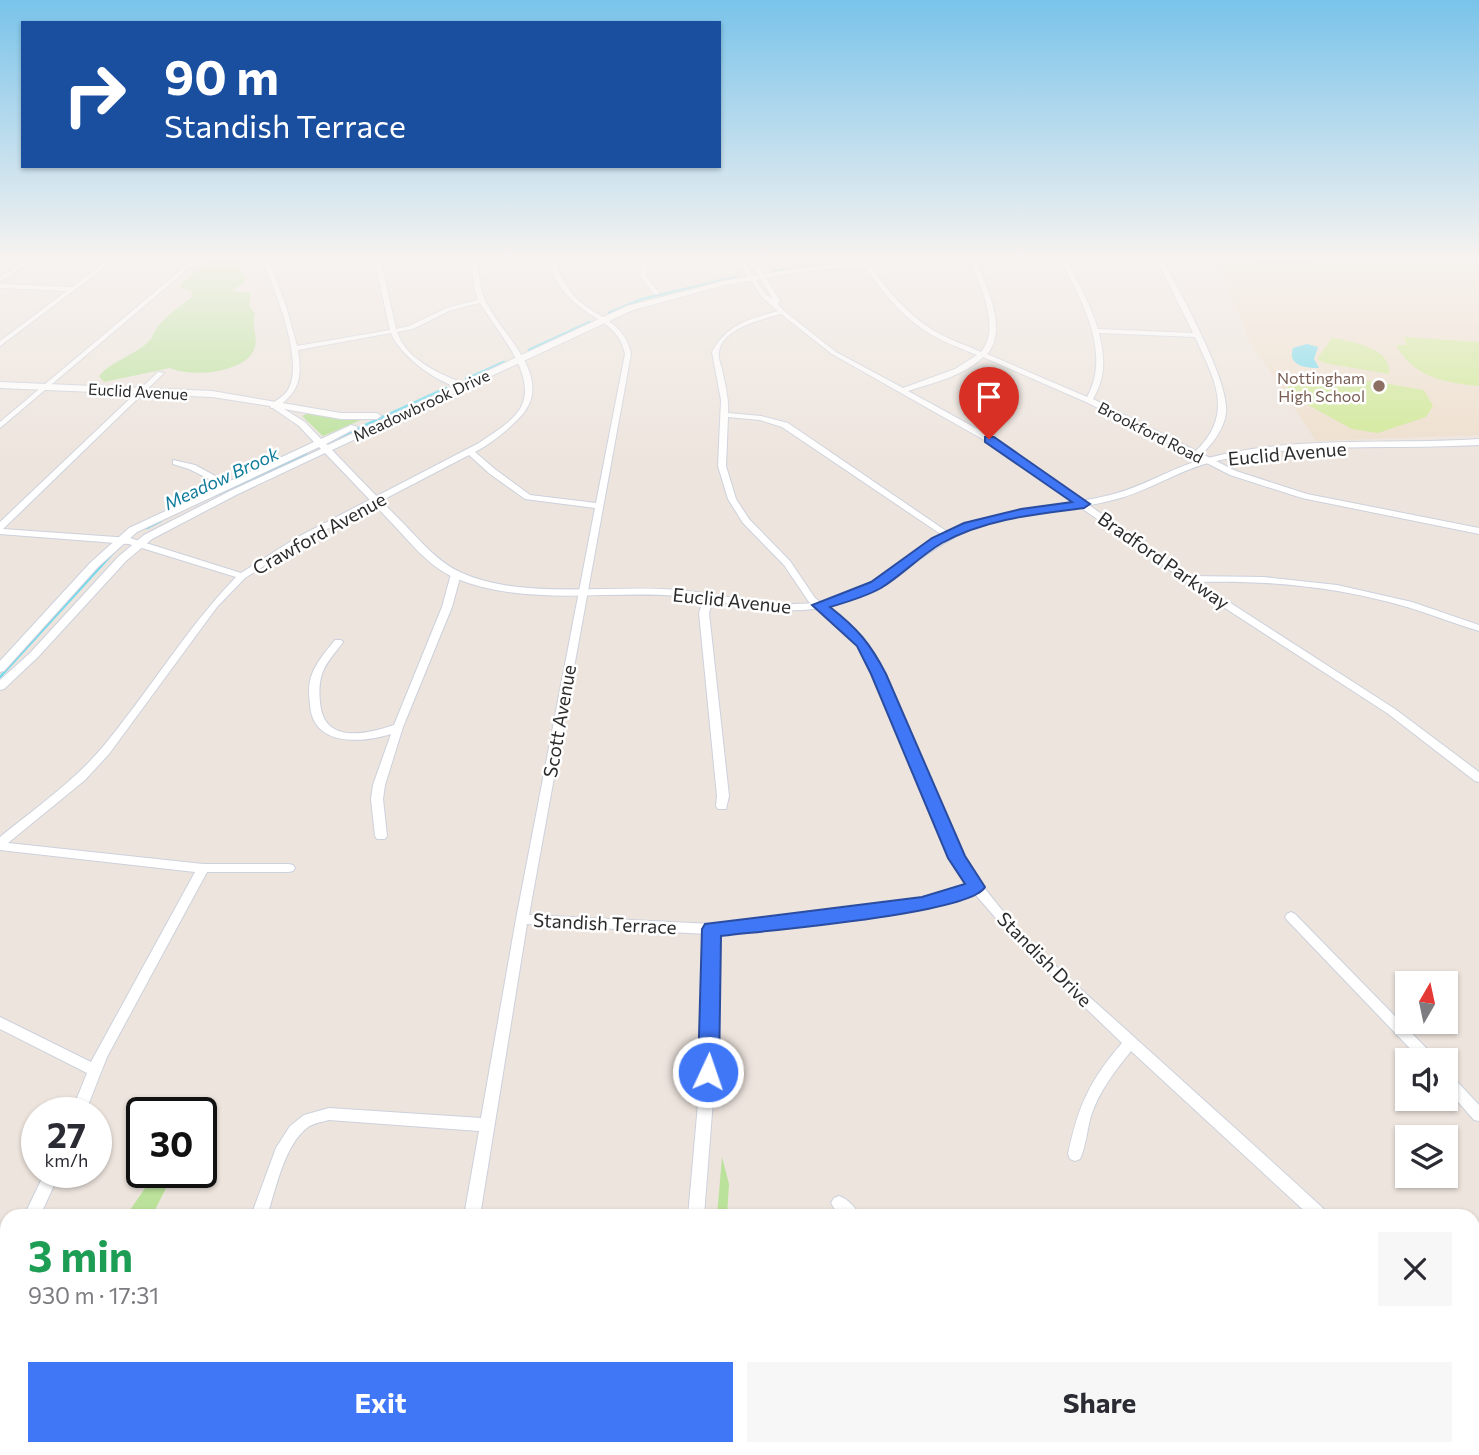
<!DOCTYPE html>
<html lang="en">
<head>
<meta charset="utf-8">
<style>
	body { margin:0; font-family:Commissioner,sans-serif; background:#f7f7f7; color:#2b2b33; height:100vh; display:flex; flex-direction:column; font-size:26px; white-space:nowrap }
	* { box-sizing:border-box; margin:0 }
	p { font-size:23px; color:#7c7c81 }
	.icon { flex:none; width:38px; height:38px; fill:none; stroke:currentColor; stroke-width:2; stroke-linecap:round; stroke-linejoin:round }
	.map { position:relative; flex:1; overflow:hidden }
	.drawer { position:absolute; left:0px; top:1209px; width:1480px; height:247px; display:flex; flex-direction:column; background:#fff; border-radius:21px 21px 0 0; box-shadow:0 2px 5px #0004 }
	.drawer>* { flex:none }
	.hud { position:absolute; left:21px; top:21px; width:700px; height:147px; border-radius:0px; box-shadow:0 2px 5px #0004; background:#1a4fa0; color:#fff; overflow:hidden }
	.needle { width:46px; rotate:9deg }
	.fabs { position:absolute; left:1395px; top:971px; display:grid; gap:14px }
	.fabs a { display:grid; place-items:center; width:63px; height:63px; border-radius:0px; background:#fff; box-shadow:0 2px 5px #0004; font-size:35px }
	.speed { position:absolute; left:21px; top:1097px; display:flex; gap:14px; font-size:35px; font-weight:700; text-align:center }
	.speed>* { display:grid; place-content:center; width:91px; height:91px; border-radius:50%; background:#fff; box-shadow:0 2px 5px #0004; line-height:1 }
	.speed small { font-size:18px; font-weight:400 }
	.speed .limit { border:4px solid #111; border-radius:10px; background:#fff; color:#111 }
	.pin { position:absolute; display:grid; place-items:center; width:60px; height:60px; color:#fff; margin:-72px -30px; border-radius:50% 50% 50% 0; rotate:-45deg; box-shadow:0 0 7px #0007 }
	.pin .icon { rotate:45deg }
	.me { position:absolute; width:77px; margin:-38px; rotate:3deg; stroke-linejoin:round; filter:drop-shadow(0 0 5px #0008) }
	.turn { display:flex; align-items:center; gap:24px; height:147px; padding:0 28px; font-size:32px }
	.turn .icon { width:91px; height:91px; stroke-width:2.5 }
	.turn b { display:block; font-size:49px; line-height:60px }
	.round { display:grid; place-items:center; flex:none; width:74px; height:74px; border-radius:0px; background:#f7f7f7 }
	.overview { display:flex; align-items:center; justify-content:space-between; height:119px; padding:0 28px }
	h1 { font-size:42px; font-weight:700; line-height:52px; color:#1e9e55 }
	.button { display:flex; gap:14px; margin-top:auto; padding:14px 28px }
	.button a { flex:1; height:80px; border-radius:0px; background:#4077f7; color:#fff; font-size:28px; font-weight:700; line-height:80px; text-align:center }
	.button a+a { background:#f7f7f7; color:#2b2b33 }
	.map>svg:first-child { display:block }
	.education { fill:#eedfcd }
	.green { fill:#bbe29b }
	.pitch { fill:#d0e997 }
	.water { fill:#72daed }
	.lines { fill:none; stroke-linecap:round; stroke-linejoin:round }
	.stream { stroke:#72daed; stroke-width:2.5 }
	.minor-casing { stroke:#ccd1dc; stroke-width:2 }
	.tertiary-casing { stroke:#ccd1dc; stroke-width:2 }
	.minor { fill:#fff; fill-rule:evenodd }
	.tertiary { fill:#fff; fill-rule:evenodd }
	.route { fill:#4077f7; stroke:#2a4da1; stroke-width:2 }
	.education-dot { fill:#8d6e63; stroke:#fff; stroke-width:2.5 }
	.labels { text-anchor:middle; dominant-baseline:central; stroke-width:5; stroke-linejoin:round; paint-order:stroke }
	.far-education-label { font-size:16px; fill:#785e54; stroke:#fff; text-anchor:end }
	.far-street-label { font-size:16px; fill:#2b2b2b; stroke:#fff }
	.far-water-label { font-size:18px; font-style:italic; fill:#0f7b9b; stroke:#fff }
	.street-label { font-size:19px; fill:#2b2b2b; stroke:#fff }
</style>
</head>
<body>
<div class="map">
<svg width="1479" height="1455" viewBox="0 0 1479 1455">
	<rect width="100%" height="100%" fill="#ede4dd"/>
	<polygon class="education" points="1207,258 1479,258 1479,435 1316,441 1247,337 1223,275"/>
	<g class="green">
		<path d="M211 258H237L241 275 246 277 243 283 232 291 251 293 249 306 255 313C251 327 258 335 255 347 248 373 191 378 170 368L104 382 99 376C113 360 134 356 149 341 157 333 149 340 155 331 163 317 180 307 192 297L191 291 181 288V283Z"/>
		<polygon points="1238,258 1400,258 1272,265 1255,263"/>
		<polygon points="309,413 361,419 361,420 323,436 302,416"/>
		<polygon points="722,1157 729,1184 727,1216 717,1216"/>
		<polygon points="156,1172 166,1173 167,1186 152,1216 126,1216"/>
		<polygon points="712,1449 803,1449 805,1455 713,1455"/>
	</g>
	<g class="pitch">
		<path d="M1404 337 1479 342V386C1445 383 1413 377 1396 345H1406Z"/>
		<path d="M1332 338C1351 341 1392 348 1389 374L1324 363 1317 359Z"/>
		<polygon points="1353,378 1424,390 1433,406 1426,417 1378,433 1352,429 1286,393 1287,387 1314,380"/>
	</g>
	<path class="water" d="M1307 344 1318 347 1314 359 1319 368C1306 368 1287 366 1293 348Z"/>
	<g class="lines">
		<g class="stream">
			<polyline points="879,260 935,258"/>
			<polyline points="774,271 851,262"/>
			<polyline points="609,313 642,299 736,277"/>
			<polyline points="529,350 590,322"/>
			<polyline points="466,379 504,362"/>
			<polyline points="335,439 446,388"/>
			<polyline points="215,495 306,454"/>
			<polyline points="147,528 161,521"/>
			<polyline points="0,677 114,552"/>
		</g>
		<g class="minor-casing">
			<g id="minor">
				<polygon points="30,258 36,258 0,282 0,277"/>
				<polygon points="111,258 117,258 0,346 0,341 67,291 0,288 0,284 72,287"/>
				<polygon points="195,258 201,258 0,428 0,422"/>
				<path d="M262 258H268L286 306 297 346 390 330 374 258H380L396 329 409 326 447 308 478 300 475 290 471 258H477C479 272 479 287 485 300 501 335 555 376 522 415 508 430 492 443 475 452L496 470 530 495 596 503 625 354C619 325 596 321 576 304 562 293 552 275 548 258H554C558 272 565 286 575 297 596 318 625 321 631 354L529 915 712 924 922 899 956 892 969 885 953 861 940 835 874 674 859 646 847 632 809 602 784 565 743 523 728 499 718 466 721 400 712 352C727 324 749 319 778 311L761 296 736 258H742L765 294 773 299 748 258H754L780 301 778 304 784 311 836 352 903 388 955 369 977 355C962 349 946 343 932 335 901 317 879 288 860 258H866C884 287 906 314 936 332 950 340 966 345 981 352 1002 326 979 284 969 258H975C985 283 1009 330 987 354L1087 397C1112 353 1081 298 1059 258H1065C1078 281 1090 304 1098 329L1193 333 1156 258H1162C1178 289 1230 381 1226 413 1224 429 1213 443 1202 454L1236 471 1307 494 1479 528V534L1302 498 1230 475 1197 458H1193L1192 455 1086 402 983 357C964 376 932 383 908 391L992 437 1190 576 1264 577 1337 585 1412 602 1479 625V631C1455 624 1431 614 1407 607 1339 587 1269 580 1198 582L1395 709 1479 772V782L1475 781 1387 713 1211 599 986 441 832 354 781 314C763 319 720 329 719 353 718 358 721 365 722 369 725 384 729 398 728 413L761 416 788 423 952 535 948 538 945 537 782 427 760 420 728 417 726 466 736 499 749 519 790 561 815 598 853 628 868 645 884 674 952 835C990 914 1068 977 1133 1036 1197 1094 1262 1152 1326 1211L1329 1216H1310L1131 1051C1115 1071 1099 1091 1091 1116 1087 1130 1086 1146 1080 1159L1075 1161 1070 1159 1068 1154C1078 1106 1090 1080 1122 1043L1015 940 974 893 959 901 922 909 718 933 717 1048 704 1216H688L703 1048 706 934 527 924 480 1216H464L479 1131 329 1120C322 1122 314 1123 308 1127 284 1145 276 1189 267 1216H251L276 1148 290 1126 304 1115 329 1108 481 1118 516 919 595 508 525 499 490 474 469 455 302 542 245 578 217 607 109 754 85 780 8 843 203 864H289L293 865 295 868 293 871 289 872H207L107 1057 85 1113H71L87 1073 0 1029V1017L91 1062 195 872 0 850V837C34 809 72 783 101 749 148 693 185 630 236 577L129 544 0 534V522L158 372 164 373 3 529 130 538 241 573 296 538 479 443C493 433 512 423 521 407 538 375 496 330 480 303L451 310 413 329 397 332C406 360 440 374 465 384V388C441 387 399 355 391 333L298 350C302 378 300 390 277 408H271V404C277 400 284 396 288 390 305 360 274 289 262 258ZM1099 333 1195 337C1214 379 1235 413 1196 451L1093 399C1106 376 1105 359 1099 333Z"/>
				<polygon points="642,258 648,258 646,276 659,293 658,294 654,294 640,276"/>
				<polygon points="173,460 195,465 232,485 231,487 225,487 189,469 173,464"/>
				<path d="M456 571 461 574 452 607 403 727 385 785 383 799 387 836 385 839H377L375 836 371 799 373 785 391 734C362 743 313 747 310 705 309 696 308 686 311 677 315 664 326 651 335 640H341L343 642C336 652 326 662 322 674 319 683 319 693 320 702 323 744 365 735 394 725L442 607 451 574Z"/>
				<polygon points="709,594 714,597 709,613 729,796 726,809 718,809 716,806 717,796 699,613 704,597"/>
				<polygon points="1291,912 1295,914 1434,1056 1436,1060 1421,1060 1287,920 1285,917 1287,914"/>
				<polygon points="1446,1073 1451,1075 1479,1105 1479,1121 1474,1120 1446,1088"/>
				<polygon points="45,1172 60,1172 40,1216 24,1216"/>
				<path d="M839 1196C848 1199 856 1208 860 1216H842L834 1208 831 1203 834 1198Z"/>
				<polygon points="7,1258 7,1282 6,1285 0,1287 0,1263 1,1261"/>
				<polygon points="1474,1355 1479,1357 1479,1376 1474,1374"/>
				<polygon points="162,1449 180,1449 178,1455 160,1455"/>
				<polygon points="421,1449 439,1449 438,1455 420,1455"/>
				<rect x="679" y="1449" width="18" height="6"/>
				<polygon points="958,1449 976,1449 979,1455 961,1455"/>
			</g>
		</g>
		<g class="tertiary-casing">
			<path id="tertiary" d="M981 258H1038L1035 260 867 265 799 272 725 285 633 310 332 450C355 474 378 498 401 521 420 540 437 562 462 573 523 600 610 584 677 590 728 594 779 612 830 600 881 587 917 544 965 525 1011 506 1062 507 1110 495 1144 487 1174 466 1208 458 1294 435 1391 445 1479 439V445C1391 450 1298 441 1212 462 1178 470 1148 492 1113 500 1065 513 1013 510 967 531 922 551 887 591 838 604 784 620 731 601 678 596 605 590 525 607 455 578 428 566 410 542 390 521 368 498 347 476 325 453L236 495 152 539 126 561 38 657 4 689 0 690V680L30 653 118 557 144 535 230 491 321 449 319 447 137 532 98 567 4 671 0 672V661L90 563 129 528 314 442 299 426 270 406 212 397 0 388V382L212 391 341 413H377L381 416 377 419H341L284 409 305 422 321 439 351 425 358 427 326 444 328 445 627 306 724 281 799 268 867 261Z"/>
		</g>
		<use href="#minor" class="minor"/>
		<use href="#tertiary" class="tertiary"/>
	</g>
	<linearGradient id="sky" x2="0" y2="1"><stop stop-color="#79c3ea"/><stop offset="0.56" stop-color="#f7f3f0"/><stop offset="1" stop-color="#f7f3f0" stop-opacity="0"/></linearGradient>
	<rect width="1479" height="461" fill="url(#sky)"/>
	<path class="route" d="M985 437H994L1090 504 1084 508C1036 514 985 519 942 543 920 556 902 575 881 588 865 597 847 602 830 607 857 628 870 643 886 674L965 856 985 887C971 914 761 931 721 936L719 1072 716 1079 708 1082 701 1079 698 1072 702 929 705 924 922 897 965 884 948 858 871 674 857 646 812 605 871 582 932 538 964 523 1021 509 1072 502 985 442Z"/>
	<circle class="education-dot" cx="1379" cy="386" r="7"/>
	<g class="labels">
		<g class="far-education-label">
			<text x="1365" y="377">Nottingham<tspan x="1365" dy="18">High School</tspan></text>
		</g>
		<g class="far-street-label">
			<text transform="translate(138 391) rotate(3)">Euclid Avenue</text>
			<text transform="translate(421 405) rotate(-25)">Meadowbrook Drive</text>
			<text transform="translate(1151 432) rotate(27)">Brookford Road</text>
		</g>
		<g class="far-water-label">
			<text transform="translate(221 478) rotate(-25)">Meadow Brook</text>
		</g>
		<g class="street-label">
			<text transform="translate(1287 453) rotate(-5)">Euclid Avenue</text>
			<text transform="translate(319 533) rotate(-29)">Crawford Avenue</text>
			<text transform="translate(1164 560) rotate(35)">Bradford Parkway</text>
			<text transform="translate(732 600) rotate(6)">Euclid Avenue</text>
			<text transform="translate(559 721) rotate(-80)">Scott Avenue</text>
			<text transform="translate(605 923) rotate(3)">Standish Terrace</text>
			<text transform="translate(1045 959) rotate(45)">Standish Drive</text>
		</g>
	</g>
</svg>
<div class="fabs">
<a><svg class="needle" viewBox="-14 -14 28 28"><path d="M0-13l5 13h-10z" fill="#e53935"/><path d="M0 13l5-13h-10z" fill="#7c7c81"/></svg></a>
<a><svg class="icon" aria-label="sound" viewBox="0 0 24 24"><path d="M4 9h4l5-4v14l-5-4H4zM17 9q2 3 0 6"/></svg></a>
<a><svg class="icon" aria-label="layers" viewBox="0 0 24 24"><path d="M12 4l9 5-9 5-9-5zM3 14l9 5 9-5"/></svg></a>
</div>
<div class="speed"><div>27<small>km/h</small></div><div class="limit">30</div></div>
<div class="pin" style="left:989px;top:439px;background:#d93025"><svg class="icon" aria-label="arrive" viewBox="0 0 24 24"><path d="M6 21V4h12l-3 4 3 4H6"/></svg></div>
<svg class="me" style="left:708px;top:1072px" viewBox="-20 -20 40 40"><circle r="17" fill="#4077f7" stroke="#fff" stroke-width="3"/><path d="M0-11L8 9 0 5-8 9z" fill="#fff"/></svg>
<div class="hud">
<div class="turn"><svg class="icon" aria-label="right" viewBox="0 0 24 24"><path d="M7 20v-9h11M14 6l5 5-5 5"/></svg><div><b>90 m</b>Standish Terrace</div></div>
</div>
<section class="drawer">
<div class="overview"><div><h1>3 min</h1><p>930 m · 17:31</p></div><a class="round"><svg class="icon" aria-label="close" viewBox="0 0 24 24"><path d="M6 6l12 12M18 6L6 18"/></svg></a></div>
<div class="button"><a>Exit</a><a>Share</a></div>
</section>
</div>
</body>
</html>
